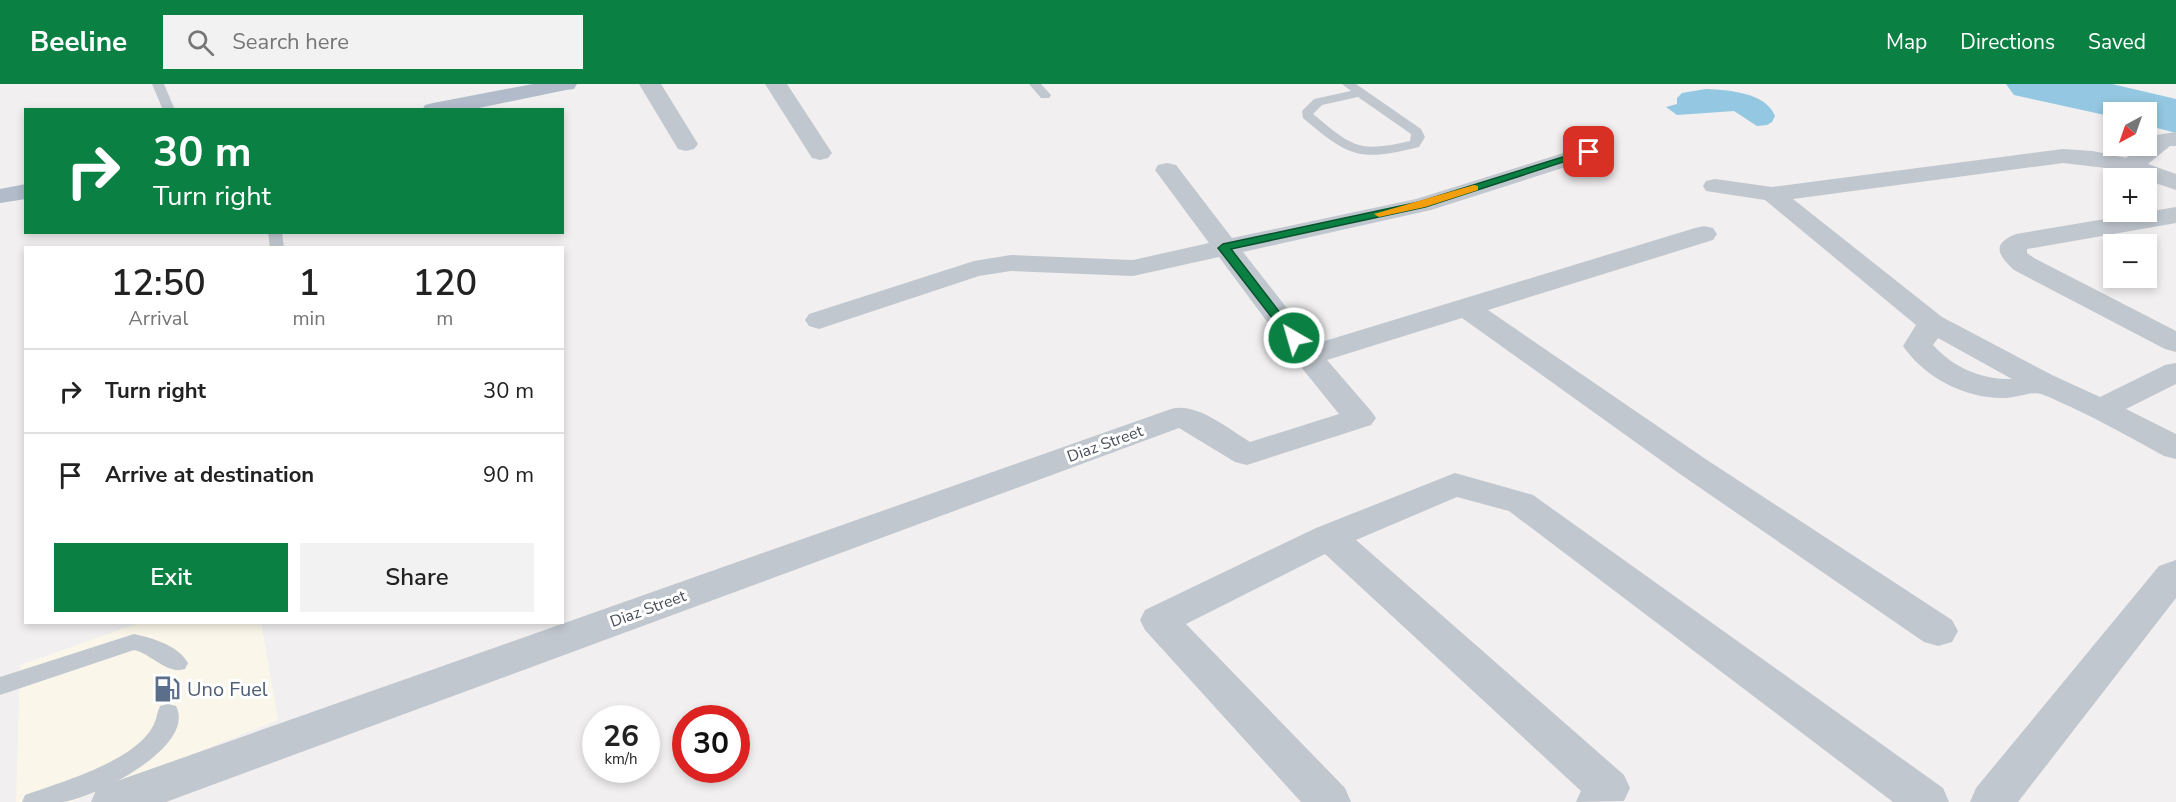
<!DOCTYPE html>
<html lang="en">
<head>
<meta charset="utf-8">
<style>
	body { margin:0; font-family:"Nunito Sans",sans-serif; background:#f2f2f2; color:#222; height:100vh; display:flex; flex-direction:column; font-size:22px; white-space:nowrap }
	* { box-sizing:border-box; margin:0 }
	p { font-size:20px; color:#767676 }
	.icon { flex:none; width:33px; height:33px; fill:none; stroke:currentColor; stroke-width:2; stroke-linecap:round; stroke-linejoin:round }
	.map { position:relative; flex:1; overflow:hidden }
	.sheet { position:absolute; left:24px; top:162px; width:540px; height:378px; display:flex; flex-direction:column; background:#fff; border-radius:0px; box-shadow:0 3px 9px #0003 }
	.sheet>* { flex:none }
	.banner { position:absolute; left:24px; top:24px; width:540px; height:126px; border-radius:0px; box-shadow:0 3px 9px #0003; background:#0b8043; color:#fff; overflow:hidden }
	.needle { width:39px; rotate:220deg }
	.controls { position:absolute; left:2103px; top:18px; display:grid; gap:12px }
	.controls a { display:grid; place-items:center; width:54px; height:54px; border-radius:0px; background:#fff; box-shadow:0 3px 9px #0003; font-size:30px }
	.speed { position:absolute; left:582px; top:621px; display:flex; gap:12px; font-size:30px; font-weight:700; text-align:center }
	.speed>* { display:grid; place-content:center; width:78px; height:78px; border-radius:50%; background:#fff; box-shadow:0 3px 9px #0003; line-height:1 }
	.speed small { font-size:15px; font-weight:400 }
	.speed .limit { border:9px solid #d22; background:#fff; color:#111 }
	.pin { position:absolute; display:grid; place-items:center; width:51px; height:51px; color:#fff; margin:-26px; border-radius:12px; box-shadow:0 3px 9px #0006 }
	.me { position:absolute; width:66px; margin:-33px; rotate:322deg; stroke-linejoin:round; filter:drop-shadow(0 0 4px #0008) }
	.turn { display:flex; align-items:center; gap:21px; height:126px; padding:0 30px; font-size:27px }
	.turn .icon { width:78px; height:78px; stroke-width:2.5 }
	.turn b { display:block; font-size:42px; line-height:51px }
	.eta { display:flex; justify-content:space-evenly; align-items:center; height:102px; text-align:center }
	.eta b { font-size:36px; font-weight:600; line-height:42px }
	.action { display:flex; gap:12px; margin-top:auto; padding:12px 30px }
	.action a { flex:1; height:69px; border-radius:0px; background:#0b8043; color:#fff; font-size:24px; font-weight:600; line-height:69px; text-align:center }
	.action a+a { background:#f2f2f2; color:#222 }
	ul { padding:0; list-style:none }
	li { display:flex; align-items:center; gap:18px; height:84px; padding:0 30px; border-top:2px solid #e0e0e0 }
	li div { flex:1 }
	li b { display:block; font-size:22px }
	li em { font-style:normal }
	header { display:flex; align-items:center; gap:36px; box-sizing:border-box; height:84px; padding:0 30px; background:#0b8043; color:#fff }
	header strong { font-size:28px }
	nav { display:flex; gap:33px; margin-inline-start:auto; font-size:21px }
	.search { width:420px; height:54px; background:#f2f2f2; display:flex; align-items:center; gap:15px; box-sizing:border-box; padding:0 21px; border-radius:0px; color:#767676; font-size:22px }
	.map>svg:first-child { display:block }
	.commercial { fill:#faf7ea }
	.water { fill:#94c7e1 }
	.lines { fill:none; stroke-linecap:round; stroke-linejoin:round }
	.river { fill:#94c7e1; fill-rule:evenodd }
	.service { fill:#c1c7cf; fill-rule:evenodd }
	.minor { fill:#c1c7cf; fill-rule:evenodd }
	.primary { fill:#b1bbca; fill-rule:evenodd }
	.route { fill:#0b8043; stroke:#07532c; stroke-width:1.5 }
	.slow { fill:#f59e0b }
	.labels { text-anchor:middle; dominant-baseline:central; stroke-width:6; stroke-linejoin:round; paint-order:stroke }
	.street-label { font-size:16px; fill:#494f5a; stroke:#fff }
	.near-service-label { font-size:20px; fill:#4e5e75; stroke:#fff; text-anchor:start }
</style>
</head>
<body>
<header>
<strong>Beeline</strong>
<div class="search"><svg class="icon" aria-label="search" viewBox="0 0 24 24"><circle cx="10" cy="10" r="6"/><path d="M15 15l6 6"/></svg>Search here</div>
<nav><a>Map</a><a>Directions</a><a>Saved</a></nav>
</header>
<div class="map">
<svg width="2176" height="718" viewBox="0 0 2176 718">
	<rect width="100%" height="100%" fill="#f1efef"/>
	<polygon class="commercial" points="139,539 261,539 278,636 72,718 16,718 20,581"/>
	<path class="water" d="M1706 5C1727 6 1766 8 1775 32L1772 38 1767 41 1757 42 1734 27 1677 31 1666 23 1677 20V14L1682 9Z"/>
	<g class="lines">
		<polygon class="river" points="2006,0 2112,0 2176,15 2176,49 2146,41 2146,28 2114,28 2114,33 2014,11"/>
		<g class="service">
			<polygon points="152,0 164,0 175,26 163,26"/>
			<polygon points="1029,0 1041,0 1051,11 1049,14 1041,14"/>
			<path d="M1342 0H1356L1421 45 1425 53 1419 63C1359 78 1349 73 1303 34L1302 27 1314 15 1351 7ZM1358 13 1411 50 1410 57C1358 69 1353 63 1313 30L1322 21Z"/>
			<polygon points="268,148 282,148 284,164 270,164"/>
			<path d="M134 550C152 554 178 561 188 579L185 585C167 591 152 570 134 566L0 611V593Z"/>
			<path d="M168 620 176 622C197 663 94 714 63 718 50 718 35 718 22 718L25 711C61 698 137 677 154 640 157 634 157 628 160 622Z"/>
		</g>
		<g class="minor">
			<polygon points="639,0 661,0 698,60 694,65 686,67 678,65"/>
			<polygon points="765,0 787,0 832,69 828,74 820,76 812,74"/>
			<path d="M2176 48V62H2170L2148 80 2176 90V106L2114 85 2063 79 1793 115 1942 233 2054 292 2100 313 2165 281 2176 279V300L2126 325 2176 350V375L2164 372C2133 355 2103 338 2071 323 2061 319 2051 313 2041 310 2032 307 2016 314 2005 314 1966 315 1925 294 1903 262L1916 241 1765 116 1706 107 1703 102 1706 97 1715 95 1772 103 2063 65 2093 67 2126 74 2142 62H2146V58L2156 51ZM1938 254 2012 295C1982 296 1954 284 1933 261Z"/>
			<path d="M1589 61 1597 63 1601 68 1597 73 1431 126 1243 168 1315 260 1695 144 1704 142 1713 144 1717 150 1713 156 1488 226 1704 374 1952 536 1958 547 1952 558 1938 562 1924 558 1680 390 1462 234 1327 276 1371 327 1376 334 1371 341 1247 381 1235 378 1179 344 166 718H91L97 704 1171 325C1197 318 1228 345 1250 358L1339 330 1297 278 1219 173 1133 192 1011 187 979 192 819 245 809 242 805 236 809 230 974 177 1011 171 1133 176 1209 159 1155 86 1158 81 1167 79 1176 81 1232 154 1416 115Z"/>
			<path d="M2176 123V139L2027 165V169L2034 174 2176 247V268L2165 265 2014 186C1998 171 1991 160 2016 150Z"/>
			<polygon points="1455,389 1533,411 1943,704 1949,718 1893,718 1509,427 1457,413 1356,456 1624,691 1630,704 1624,717 1576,718 1581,707 1325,470 1186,540 1345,704 1351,718 1301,718 1145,546 1140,536 1145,526 1316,444"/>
			<polygon points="2176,476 2176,514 2018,718 1970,718 1976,704 2159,482"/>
		</g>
		<g class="primary">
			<polygon points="533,0 577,0 574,5 566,6 469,26 422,26 425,21 433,19"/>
			<polygon points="26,100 26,115 0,119 0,105"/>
		</g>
	</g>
	<polygon class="route" points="1585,66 1594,68 1425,123 1231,165 1298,252 1298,257 1290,257 1218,164 1223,160 1419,118"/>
	<polygon class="slow" points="1474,101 1478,102 1478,106 1425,123 1379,133 1374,130"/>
	<defs>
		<g id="fuel-bare" transform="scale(2.07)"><path d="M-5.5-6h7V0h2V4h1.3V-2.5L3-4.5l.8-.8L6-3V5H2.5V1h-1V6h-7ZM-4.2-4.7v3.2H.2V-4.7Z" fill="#5c6f8a" stroke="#fff" stroke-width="2.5" paint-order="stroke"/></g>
	</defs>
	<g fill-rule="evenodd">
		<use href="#fuel-bare" x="167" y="605"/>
	</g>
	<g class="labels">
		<g class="street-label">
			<text transform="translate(1105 360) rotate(-20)">Diaz Street</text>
			<text transform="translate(648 525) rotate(-20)">Diaz Street</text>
		</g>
		<g class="near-service-label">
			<text x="187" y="605">Uno Fuel</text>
		</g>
	</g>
</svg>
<div class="controls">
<a><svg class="needle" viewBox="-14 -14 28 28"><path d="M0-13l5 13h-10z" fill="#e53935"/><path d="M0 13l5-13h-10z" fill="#767676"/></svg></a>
<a>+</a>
<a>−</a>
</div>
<div class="speed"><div>26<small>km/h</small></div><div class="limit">30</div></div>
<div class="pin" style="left:1589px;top:68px;background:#d93025"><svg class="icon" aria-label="arrive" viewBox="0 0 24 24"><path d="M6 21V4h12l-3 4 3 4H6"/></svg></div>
<svg class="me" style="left:1294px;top:254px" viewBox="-20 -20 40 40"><circle r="17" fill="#0b8043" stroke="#fff" stroke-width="3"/><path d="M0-11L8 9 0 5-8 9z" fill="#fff"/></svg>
<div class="banner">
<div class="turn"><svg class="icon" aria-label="right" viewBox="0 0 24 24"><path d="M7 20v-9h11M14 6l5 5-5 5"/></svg><div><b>30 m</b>Turn right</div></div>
</div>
<section class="sheet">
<div class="eta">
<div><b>12:50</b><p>Arrival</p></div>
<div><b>1</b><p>min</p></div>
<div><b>120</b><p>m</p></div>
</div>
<ul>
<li><svg class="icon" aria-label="right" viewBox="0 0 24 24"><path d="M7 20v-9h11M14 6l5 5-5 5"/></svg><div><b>Turn right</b></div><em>30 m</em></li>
<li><svg class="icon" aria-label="arrive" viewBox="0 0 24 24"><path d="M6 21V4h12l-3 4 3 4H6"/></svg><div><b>Arrive at destination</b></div><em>90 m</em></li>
</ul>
<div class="action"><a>Exit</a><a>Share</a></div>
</section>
</div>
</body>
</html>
